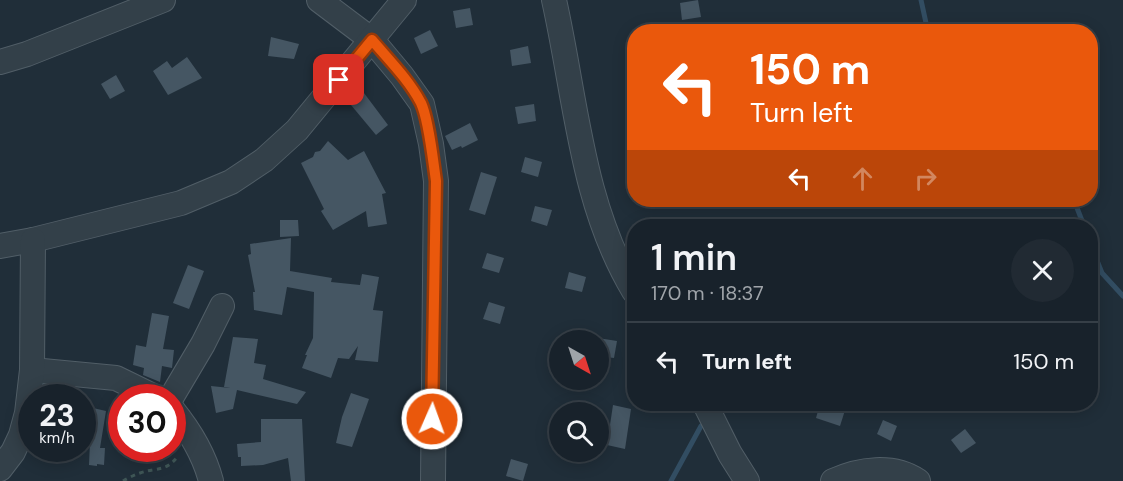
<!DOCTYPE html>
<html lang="en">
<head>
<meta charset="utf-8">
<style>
	body { margin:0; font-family:"DM Sans",sans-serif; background:#212a33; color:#f1f3f6; height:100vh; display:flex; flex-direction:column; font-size:22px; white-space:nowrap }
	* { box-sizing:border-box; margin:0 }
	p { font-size:20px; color:#9fa4a9 }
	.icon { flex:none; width:33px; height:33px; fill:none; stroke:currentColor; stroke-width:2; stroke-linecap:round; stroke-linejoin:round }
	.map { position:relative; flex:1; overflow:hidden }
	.details { position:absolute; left:627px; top:219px; width:471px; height:192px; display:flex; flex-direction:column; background:#18222b; border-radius:24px; box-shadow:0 3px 15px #0003,0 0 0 2px #363f47 }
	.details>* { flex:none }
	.hud { position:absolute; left:627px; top:24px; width:471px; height:183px; border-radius:24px; box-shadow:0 3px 15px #0003,0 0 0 2px #363f47; background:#ea580c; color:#fff; overflow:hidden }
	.needle { width:39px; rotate:141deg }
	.fabs { position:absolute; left:549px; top:330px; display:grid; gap:12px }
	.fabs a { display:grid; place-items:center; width:60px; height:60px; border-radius:50%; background:#18222b; box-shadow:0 3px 15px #0003,0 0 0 2px #363f47; font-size:30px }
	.speed { position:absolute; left:18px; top:384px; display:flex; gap:12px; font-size:30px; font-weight:700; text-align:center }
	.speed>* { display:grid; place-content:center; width:78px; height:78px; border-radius:50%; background:#18222b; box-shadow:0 3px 15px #0003,0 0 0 2px #363f47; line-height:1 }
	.speed small { font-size:15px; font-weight:400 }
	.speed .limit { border:9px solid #d22; background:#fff; color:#111 }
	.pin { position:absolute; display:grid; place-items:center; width:51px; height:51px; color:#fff; margin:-26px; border-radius:12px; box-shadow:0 3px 9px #0006 }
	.me { position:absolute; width:66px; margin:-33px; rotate:2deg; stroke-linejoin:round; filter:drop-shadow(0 0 4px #0008) }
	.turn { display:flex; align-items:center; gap:21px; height:126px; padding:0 24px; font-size:27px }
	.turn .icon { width:78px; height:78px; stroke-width:2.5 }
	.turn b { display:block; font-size:42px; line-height:51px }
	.lanes { display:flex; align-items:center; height:57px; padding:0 24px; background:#0003; justify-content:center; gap:30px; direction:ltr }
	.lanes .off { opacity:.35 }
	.round { display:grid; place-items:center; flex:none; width:63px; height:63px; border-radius:32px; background:#212a33 }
	.overview { display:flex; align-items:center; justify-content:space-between; height:102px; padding:0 24px }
	h1 { font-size:36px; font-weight:600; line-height:45px }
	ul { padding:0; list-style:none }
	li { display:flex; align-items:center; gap:18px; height:78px; padding:0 24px; border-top:2px solid #363f47 }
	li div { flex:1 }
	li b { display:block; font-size:22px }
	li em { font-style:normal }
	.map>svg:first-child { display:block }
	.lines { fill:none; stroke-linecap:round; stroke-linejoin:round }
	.stream { stroke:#324d62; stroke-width:5 }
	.building { fill:#455663 }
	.minor-casing { stroke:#515e67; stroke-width:26 }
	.path { stroke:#3f5656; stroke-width:3; stroke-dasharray:4.5 4.5; stroke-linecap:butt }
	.minor { stroke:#334049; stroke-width:24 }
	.route-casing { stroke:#983908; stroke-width:15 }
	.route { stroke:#ea580c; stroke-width:10 }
</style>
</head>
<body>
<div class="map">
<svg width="1123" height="481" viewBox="0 0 1123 481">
	<rect width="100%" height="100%" fill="#202e39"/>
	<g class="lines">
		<g class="stream">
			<polyline points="921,0 928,32"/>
			<polyline points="1074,200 1084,226"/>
			<polyline points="1090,243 1102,273 1123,296"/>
			<polyline points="671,481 701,426"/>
		</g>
	</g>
	<g class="building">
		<polygon points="698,0 701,17 682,20 680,3"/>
		<polygon points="470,8 473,25 456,28 453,11"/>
		<polygon points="430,30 438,46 421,54 414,38"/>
		<polygon points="271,37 299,44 294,59 268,56"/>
		<polygon points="528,46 531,63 512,66 510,50"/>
		<polygon points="187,57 202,78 168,95 153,71 167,61 172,68"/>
		<polygon points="116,75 125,91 110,99 101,84"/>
		<polygon points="364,93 388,125 376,135 351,105"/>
		<polygon points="534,104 536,121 518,124 515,107"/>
		<polygon points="470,123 478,140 462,148 461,146 452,150 445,136"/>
		<polygon points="328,141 348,160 364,151 386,193 382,194 387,224 368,227 366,211 333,230 321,211 324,209 301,163 313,157 315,152 320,151"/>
		<polygon points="525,157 542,162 538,177 521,172"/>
		<polygon points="481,172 497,177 485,215 469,210"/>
		<polygon points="535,206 552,210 547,226 531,221"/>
		<polygon points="280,220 298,220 299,236 280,237"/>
		<polygon points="291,238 290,271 332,278 331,282 360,285 362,274 379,277 373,310 383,311 378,362 355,360 358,346 349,359 338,358 331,378 302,368 307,355 305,355 313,338 314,292 287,287 282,315 254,310 253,292 255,292 248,255 251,254 250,244"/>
		<polygon points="487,253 504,258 499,273 482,268"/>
		<polygon points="188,265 204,271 189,309 173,303"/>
		<polygon points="569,272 586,277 582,292 565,288"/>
		<polygon points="489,302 505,307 500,324 483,319"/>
		<polygon points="152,313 169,316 163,349 174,350 172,368 162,366 160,382 143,375 144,368 133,365 136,345 146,347"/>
		<polygon points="233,337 258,339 254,363 266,365 263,379 306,392 297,404 237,390 233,409 216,413 211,386 230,388 224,387"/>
		<polygon points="598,338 617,341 614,358 598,356"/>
		<polygon points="351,393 369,399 352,447 336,443 342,417"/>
		<polygon points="820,404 847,404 840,426 816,418"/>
		<polygon points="613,405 631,409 625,449 607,445"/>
		<polygon points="93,408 106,411 100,448 105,448 104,465 97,464 97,466 89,465 91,419"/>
		<polygon points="261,419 302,419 305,481 291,481 288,458 263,465 241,466 241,457 238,457 237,444 261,442"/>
		<polygon points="883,420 897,426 891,441 877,434"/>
		<polygon points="965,429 976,443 961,453 951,440"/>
		<polygon points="511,459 528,464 523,481 506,476"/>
	</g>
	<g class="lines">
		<g class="minor-casing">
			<g id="minor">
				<polyline points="319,0 372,40 402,76 422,104 431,144 436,181 433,481"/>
				<path d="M554 0C576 98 581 203 634 291"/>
				<polyline points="0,62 27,54 163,0"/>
				<polyline points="0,246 33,240 181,203 231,182 264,160 297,130 404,0"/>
				<polyline points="32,370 116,378 157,398"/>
				<polyline points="171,398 203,344 222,306"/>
				<polyline points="705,404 730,454 747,481"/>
				<path d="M172 409C190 431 204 454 211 481"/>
				<polyline points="0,469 13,452 21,435 27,413 32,370 33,240"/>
				<path d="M833 481C859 469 893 464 918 481"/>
			</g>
		</g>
		<path class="path" d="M123 481C128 478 134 475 140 473 158 467 166 472 178 456"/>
		<use href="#minor" class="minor"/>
	</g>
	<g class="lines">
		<g class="route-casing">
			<path id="route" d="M339 80 372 40C389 60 409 80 421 103 429 120 433 161 436 181L432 419"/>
		</g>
		<use href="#route" class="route"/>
	</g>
</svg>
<div class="fabs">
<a><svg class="needle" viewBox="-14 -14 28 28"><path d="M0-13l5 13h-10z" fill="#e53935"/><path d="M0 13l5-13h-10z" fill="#9fa4a9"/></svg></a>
<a><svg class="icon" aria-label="search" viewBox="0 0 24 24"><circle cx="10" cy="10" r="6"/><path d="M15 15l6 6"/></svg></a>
</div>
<div class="speed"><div>23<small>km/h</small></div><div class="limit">30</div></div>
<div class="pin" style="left:339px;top:80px;background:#d93025"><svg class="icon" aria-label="arrive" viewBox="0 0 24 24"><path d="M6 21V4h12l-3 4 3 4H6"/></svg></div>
<svg class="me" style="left:432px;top:419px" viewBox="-20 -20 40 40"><circle r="17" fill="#ea580c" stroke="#fff" stroke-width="3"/><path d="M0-11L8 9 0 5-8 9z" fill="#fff"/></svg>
<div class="hud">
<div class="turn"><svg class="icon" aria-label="left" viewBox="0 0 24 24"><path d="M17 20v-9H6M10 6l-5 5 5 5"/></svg><div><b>150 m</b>Turn left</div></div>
<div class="lanes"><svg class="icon" aria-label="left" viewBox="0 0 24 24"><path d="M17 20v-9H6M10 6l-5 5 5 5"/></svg><svg class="icon off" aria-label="ahead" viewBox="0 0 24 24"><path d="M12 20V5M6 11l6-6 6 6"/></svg><svg class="icon off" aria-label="right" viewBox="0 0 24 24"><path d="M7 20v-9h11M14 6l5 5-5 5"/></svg></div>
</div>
<section class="details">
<div class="overview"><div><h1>1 min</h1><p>170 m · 18:37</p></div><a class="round"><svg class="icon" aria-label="close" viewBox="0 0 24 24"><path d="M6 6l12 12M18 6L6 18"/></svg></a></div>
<ul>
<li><svg class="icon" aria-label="left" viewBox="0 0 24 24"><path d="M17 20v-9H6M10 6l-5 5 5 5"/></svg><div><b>Turn left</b></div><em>150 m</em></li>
</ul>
</section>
</div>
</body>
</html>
